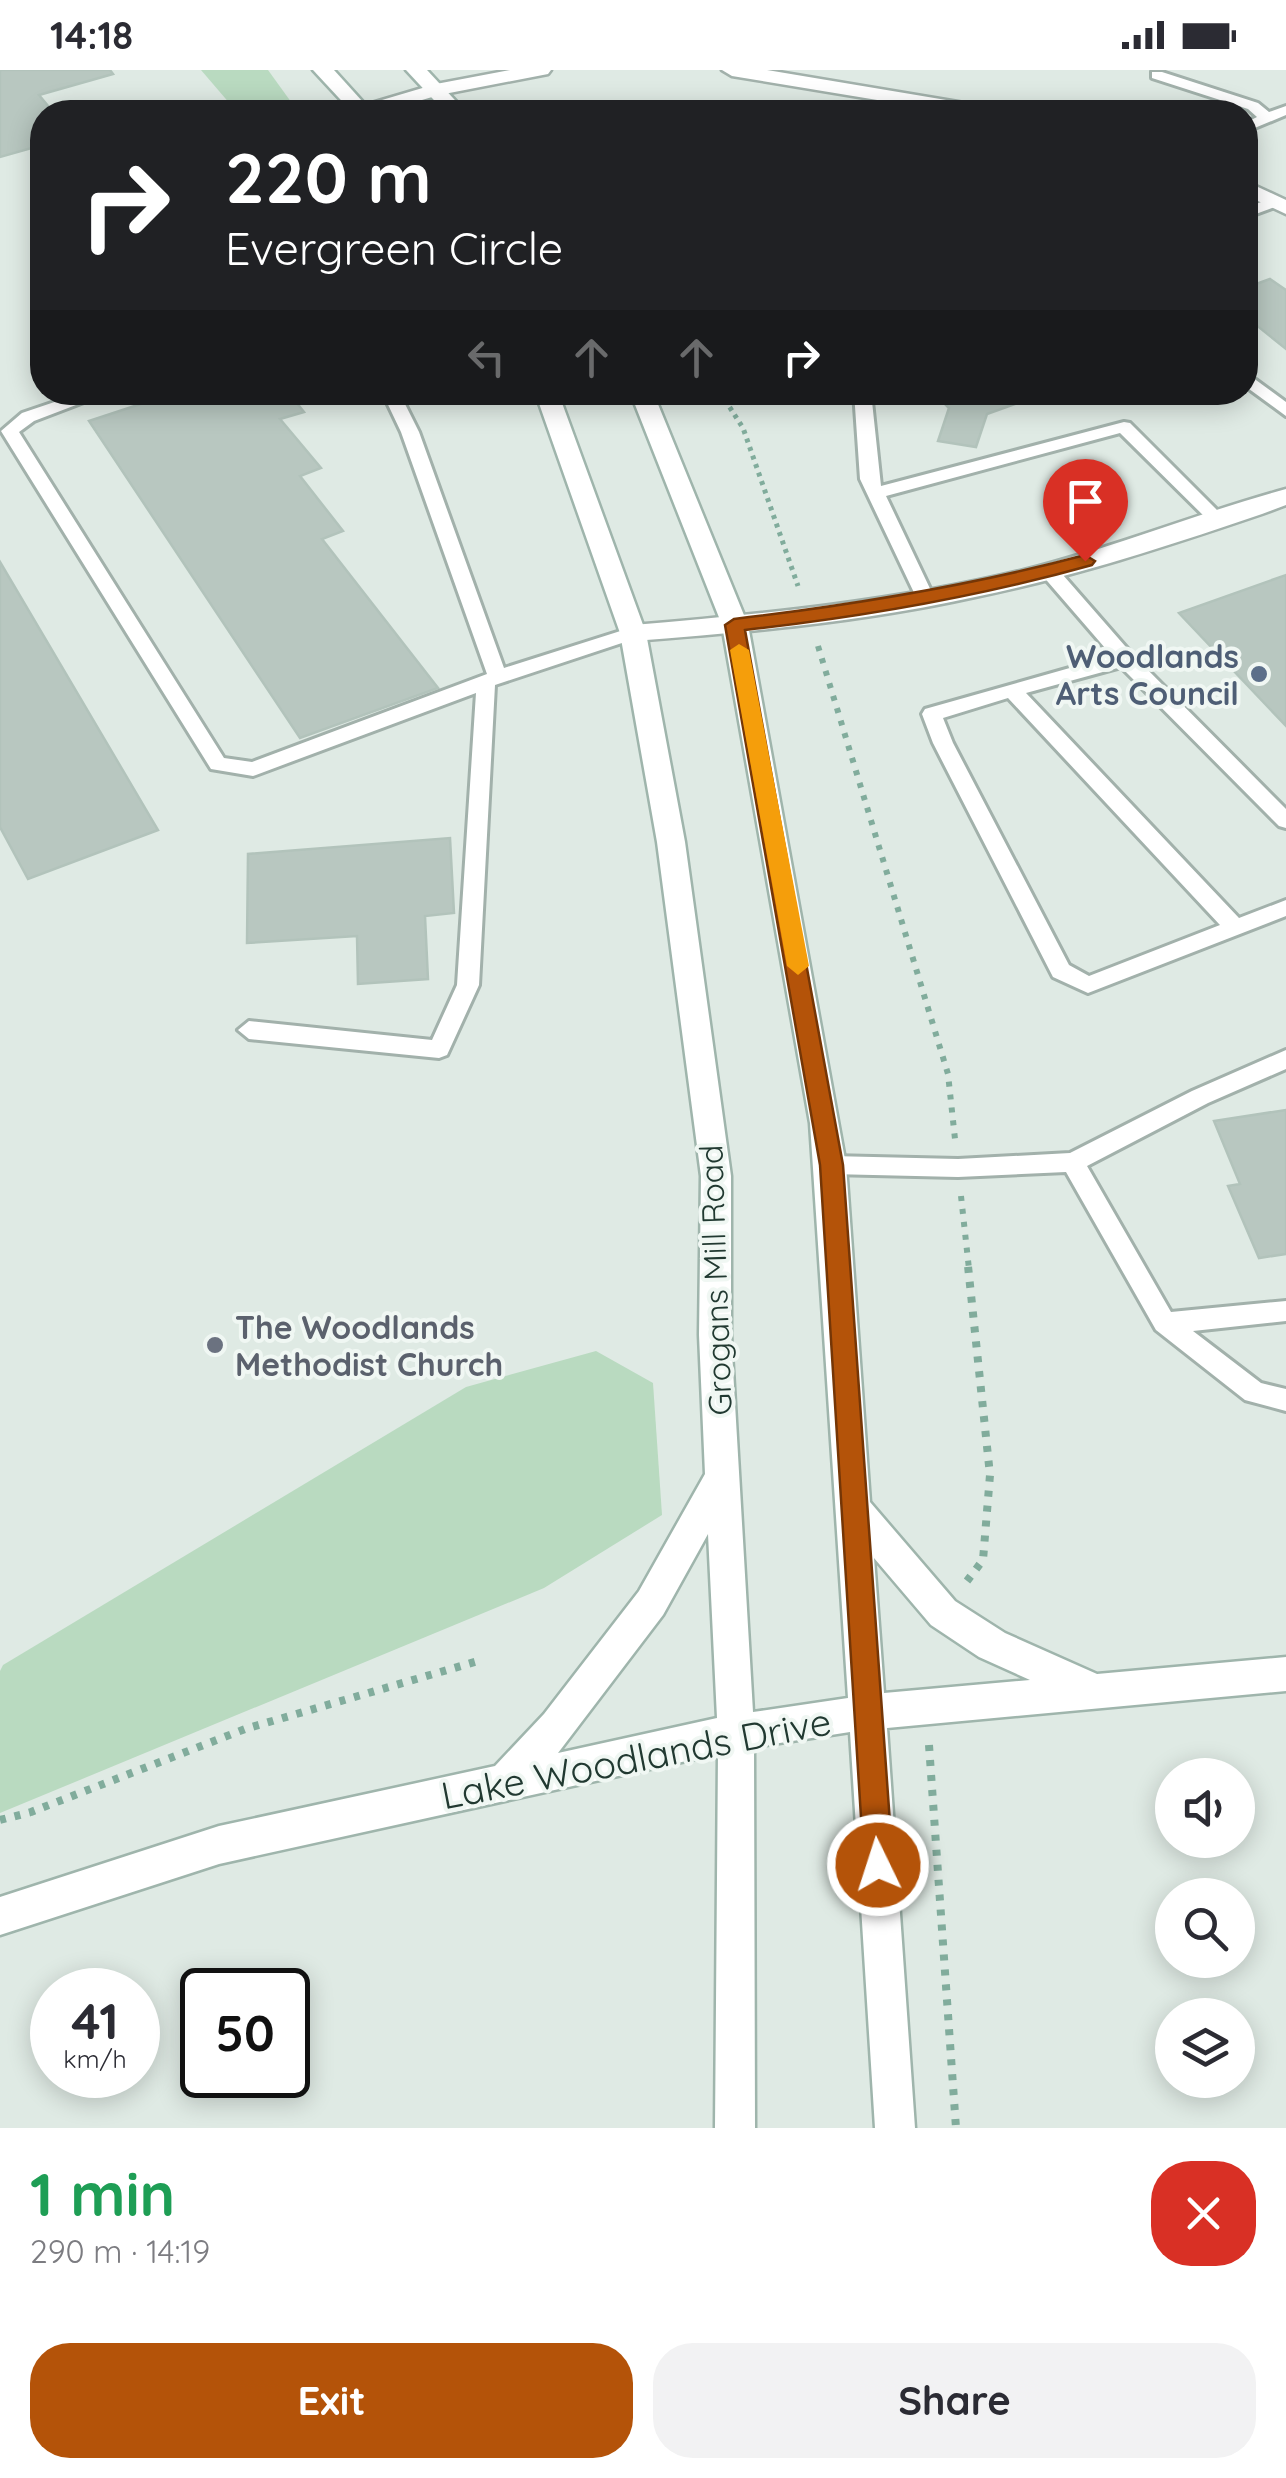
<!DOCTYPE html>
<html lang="en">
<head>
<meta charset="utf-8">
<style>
	body { margin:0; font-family:Quicksand,sans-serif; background:#f2f2f3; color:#2b2b33; height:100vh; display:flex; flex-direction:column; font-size:38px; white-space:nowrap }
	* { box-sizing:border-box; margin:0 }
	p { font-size:32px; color:#7c7c81 }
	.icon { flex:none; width:55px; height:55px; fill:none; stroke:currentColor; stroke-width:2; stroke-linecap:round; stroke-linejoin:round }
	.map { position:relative; height:2058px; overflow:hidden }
	.drawer { display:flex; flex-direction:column; background:#fff; flex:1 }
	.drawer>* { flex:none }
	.hud { position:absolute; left:30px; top:30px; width:1228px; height:305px; border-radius:40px; box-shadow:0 5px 25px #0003; background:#202124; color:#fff; overflow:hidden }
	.fabs { position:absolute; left:1155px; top:1688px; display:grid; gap:20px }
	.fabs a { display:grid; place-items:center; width:100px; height:100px; border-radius:50%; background:#fff; box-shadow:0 5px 25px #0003; font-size:50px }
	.speed { position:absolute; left:30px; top:1898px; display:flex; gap:20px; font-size:50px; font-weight:700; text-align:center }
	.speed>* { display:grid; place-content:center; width:130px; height:130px; border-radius:50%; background:#fff; box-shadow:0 5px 25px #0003; line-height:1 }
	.speed small { font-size:25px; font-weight:400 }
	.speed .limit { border:5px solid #111; border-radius:15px; background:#fff; color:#111 }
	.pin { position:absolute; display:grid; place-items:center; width:85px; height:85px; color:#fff; margin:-102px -42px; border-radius:50% 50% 50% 0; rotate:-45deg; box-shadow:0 0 10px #0007 }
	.pin .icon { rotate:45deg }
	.me { position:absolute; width:110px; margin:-55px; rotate:356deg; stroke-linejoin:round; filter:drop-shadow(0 0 8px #0008) }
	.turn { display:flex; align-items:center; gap:35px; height:210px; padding:0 30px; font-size:45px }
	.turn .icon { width:130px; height:130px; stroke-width:2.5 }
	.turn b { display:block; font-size:70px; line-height:85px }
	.lanes { display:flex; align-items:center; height:95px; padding:0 30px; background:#0003; justify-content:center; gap:50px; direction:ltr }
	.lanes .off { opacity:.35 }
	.round { display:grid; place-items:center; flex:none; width:105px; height:105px; border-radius:40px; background:#f2f2f3 }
	.summary { display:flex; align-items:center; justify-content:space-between; height:170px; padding:0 30px }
	h1 { font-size:60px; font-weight:800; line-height:75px; color:#1e9e55 }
	.cta { display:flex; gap:20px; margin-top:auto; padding:20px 30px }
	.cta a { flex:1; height:115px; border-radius:40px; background:#b45309; color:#fff; font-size:40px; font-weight:800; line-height:115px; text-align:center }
	.cta a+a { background:#f2f2f3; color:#2b2b33 }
	.status { display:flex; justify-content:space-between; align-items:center; height:70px; padding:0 50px; background:#fff; direction:ltr }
	.status svg { height:28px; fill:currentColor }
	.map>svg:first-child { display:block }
	.green { fill:#b9dac0 }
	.building { fill:#b8c7c0; stroke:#b2c3bb; stroke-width:2.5 }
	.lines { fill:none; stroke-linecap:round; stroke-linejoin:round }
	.lane-casing { stroke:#a2b1ab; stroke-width:6 }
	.street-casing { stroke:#a2b1ab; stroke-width:5 }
	.secondary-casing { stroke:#9fb5ac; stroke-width:5 }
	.path-far2 { stroke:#81ac9c; stroke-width:5; stroke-dasharray:4 5; stroke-linecap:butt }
	.path-far1 { stroke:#81ac9c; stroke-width:6; stroke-dasharray:5 8; stroke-linecap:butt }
	.path { stroke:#81ac9c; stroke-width:8; stroke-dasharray:6 9; stroke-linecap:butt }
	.lane { fill:#fff; fill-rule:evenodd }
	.street { fill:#fff; fill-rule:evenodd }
	.secondary { fill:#fff; fill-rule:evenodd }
	.route { fill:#b45309; stroke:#753606; stroke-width:2.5 }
	.slow { fill:#f59e0b }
	.service-dot { fill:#5c6f8a; stroke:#f0f7f3; stroke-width:4 }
	.worship-dot { fill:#6b7280; stroke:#f0f7f3; stroke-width:4 }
	.labels { text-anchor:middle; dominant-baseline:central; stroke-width:8; stroke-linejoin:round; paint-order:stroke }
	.service-label { font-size:32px; font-weight:bold; fill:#4e5e75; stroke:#f0f7f3; text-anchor:end }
	.street-label { font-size:32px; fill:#213931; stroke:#f0f7f3 }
	.worship-label { font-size:32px; font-weight:bold; fill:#5b616d; stroke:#f0f7f3; text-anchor:start }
	.near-street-label { font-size:38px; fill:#213931; stroke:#f0f7f3 }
</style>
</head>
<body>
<div class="status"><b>14:18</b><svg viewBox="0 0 49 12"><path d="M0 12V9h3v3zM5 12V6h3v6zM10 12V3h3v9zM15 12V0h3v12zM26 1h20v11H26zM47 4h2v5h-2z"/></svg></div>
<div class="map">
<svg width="1286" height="2058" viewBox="0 0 1286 2058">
	<rect width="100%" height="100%" fill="#dfeae4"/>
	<g class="green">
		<polygon points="201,0 268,0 294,36 287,42 237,42"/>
		<polygon points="596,1281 653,1313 662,1445 544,1518 0,1743 0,1601 3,1595 466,1317"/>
	</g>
	<g class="building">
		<polygon points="0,0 110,0 113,4 39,25 53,42 42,42 42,75 0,87"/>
		<polygon points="1270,209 1286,220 1286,279 1245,246 1245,214 1248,217"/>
		<polygon points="177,322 288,322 304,342 280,349 321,398 300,406 343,461 322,469 438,618 300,668 89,351"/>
		<polygon points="933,322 1049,322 987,344 976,377 938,371 949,338"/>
		<polygon points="0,492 158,760 28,809 0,757"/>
		<polygon points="1286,505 1286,656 1179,543"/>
		<polygon points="450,768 454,843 425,846 428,909 358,914 357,866 247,873 248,784"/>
		<polygon points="1286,1040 1286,1184 1259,1188 1228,1116 1240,1114 1214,1051"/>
	</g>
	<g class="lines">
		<g class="lane-casing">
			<g id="lane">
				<polygon points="1152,2 1162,2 1258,33 1269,42 1286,36 1286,45 1245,62 1245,53 1257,47 1248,39 1152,8"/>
				<polygon points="1275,127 1280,129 1280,135 1245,148 1245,138"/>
				<polygon points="1245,302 1286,332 1286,346 1245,316"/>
				<polygon points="84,322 110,322 34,351 19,362 224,688 252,692 487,604 401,362 382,322 399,322 419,362 504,598 633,557 642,563 640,567 495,615 479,915 447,985 439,988 249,969 238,960 249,951 432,970 457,915 476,623 253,706 211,699 1,361 22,343"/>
				<polygon points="854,322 871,322 881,416 1124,352 1130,353 1228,451 1219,457 1213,455 1120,363 886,426 934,527 925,533 918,531 860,409"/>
				<path d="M1049 495 1056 497 1132 584 1286 739V758L1279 756 1121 597 1026 623 1239 848 1286 830V846L1088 923 1053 907 933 673 922 644 925 639 1112 586 1042 505V497ZM1008 628 1220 855 1089 906 1069 895 953 673 943 648Z"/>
				<polygon points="1286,980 1286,999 1208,1033 1087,1096 1171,1242 1286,1231 1286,1251 1193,1261 1261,1313 1286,1319 1286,1341 1245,1330 1156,1260 1066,1102 958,1107 831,1104 823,1102 819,1095 823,1088 831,1086 958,1089 1070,1083 1192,1021"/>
			</g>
		</g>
		<g class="street-casing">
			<g id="street">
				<polygon points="510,0 551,0 548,4 439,25 381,42 352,42 355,38 436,14"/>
				<polygon points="722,0 767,0 982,36 992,42 950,42 732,6"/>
				<polygon points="1245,111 1286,130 1286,144 1245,125"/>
				<path d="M1286 419V435L1262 444C1168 476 1073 507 975 527 862 552 748 562 633 571L620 563 633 555C765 544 896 531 1024 500 1113 478 1198 443 1286 419Z"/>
			</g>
		</g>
		<g class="secondary-casing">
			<g id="secondary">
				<polygon points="313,0 334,0 372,42 352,42"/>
				<polygon points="406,0 427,0 466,42 445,42"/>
				<path d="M535 322H558L646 563 685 772 731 1106V1265L753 1642 848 1628 810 1053 722 555 630 322H653L748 555 846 1095 870 1432 955 1531 1005 1563 1097 1604 1286 1587V1621L887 1658 915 2058H875L850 1662 754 1677 755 2058H715L718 1684 219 1794 0 1865V1827L219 1756 495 1696 544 1644 639 1521 705 1404 699 1265 701 1106 657 772 620 563ZM708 1464 717 1648 558 1683 663 1545ZM874 1488 931 1555 979 1587 1030 1610 884 1623Z"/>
			</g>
		</g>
		<polyline class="path-far2" points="720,322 743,358 798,516"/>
		<g class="path-far1">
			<polyline points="818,576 948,1004 955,1069"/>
			<polyline points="961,1126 969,1199"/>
		</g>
		<g class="path">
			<polyline points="967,1511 983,1490 990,1405 968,1196"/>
			<polyline points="929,1675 956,2058"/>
			<polyline points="0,1750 31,1742 245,1659 478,1591"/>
		</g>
		<use href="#lane" class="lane"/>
		<use href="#street" class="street"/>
		<use href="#secondary" class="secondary"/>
	</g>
	<path class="route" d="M1085 485 1095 491 1092 495C978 527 862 547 745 560L843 1095 893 1795 888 1805 878 1810 868 1805 864 1795 820 1095 725 555 734 549C853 535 970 516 1085 485Z"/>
	<polygon class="slow" points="739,574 749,580 809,896 798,905 787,896 730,580"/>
	<circle class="service-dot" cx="1259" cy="604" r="10"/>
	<circle class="worship-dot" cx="215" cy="1275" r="10"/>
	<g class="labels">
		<g class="service-label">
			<text x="1239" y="586">Woodlands<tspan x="1239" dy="37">Arts Council</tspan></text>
		</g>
		<g class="street-label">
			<text transform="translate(715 1210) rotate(-92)">Grogans Mill Road</text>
		</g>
		<g class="worship-label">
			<text x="235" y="1257">The Woodlands<tspan x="235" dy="37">Methodist Church</tspan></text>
		</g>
		<g class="near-street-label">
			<text transform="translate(636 1688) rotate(-11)">Lake Woodlands Drive</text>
		</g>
	</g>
</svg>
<div class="fabs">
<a><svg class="icon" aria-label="sound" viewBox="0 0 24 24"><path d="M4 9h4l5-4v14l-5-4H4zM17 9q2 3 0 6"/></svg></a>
<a><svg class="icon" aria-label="search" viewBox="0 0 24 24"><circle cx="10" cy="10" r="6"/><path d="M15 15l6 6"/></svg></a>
<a><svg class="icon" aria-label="layers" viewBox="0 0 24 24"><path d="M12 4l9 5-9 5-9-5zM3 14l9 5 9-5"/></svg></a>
</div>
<div class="speed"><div>41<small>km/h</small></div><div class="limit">50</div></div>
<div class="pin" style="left:1085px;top:491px;background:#d93025"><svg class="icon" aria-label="arrive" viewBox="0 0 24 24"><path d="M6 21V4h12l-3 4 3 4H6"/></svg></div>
<svg class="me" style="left:878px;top:1795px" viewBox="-20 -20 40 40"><circle r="17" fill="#b45309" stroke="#fff" stroke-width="3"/><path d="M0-11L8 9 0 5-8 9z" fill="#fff"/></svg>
<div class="hud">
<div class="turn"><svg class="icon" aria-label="right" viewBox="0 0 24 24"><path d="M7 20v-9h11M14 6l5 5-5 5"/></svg><div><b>220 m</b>Evergreen Circle</div></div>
<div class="lanes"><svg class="icon off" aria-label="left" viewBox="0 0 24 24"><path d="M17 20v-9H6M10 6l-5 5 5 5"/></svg><svg class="icon off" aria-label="ahead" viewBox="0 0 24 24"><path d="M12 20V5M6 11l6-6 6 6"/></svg><svg class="icon off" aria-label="ahead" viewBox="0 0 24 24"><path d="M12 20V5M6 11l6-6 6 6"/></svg><svg class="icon" aria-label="right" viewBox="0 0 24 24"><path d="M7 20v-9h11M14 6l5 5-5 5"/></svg></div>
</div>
</div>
<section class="drawer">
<div class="summary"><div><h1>1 min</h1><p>290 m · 14:19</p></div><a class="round" style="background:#d93025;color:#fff"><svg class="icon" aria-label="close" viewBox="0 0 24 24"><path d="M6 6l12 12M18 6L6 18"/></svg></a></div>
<div class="cta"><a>Exit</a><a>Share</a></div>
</section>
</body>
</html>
